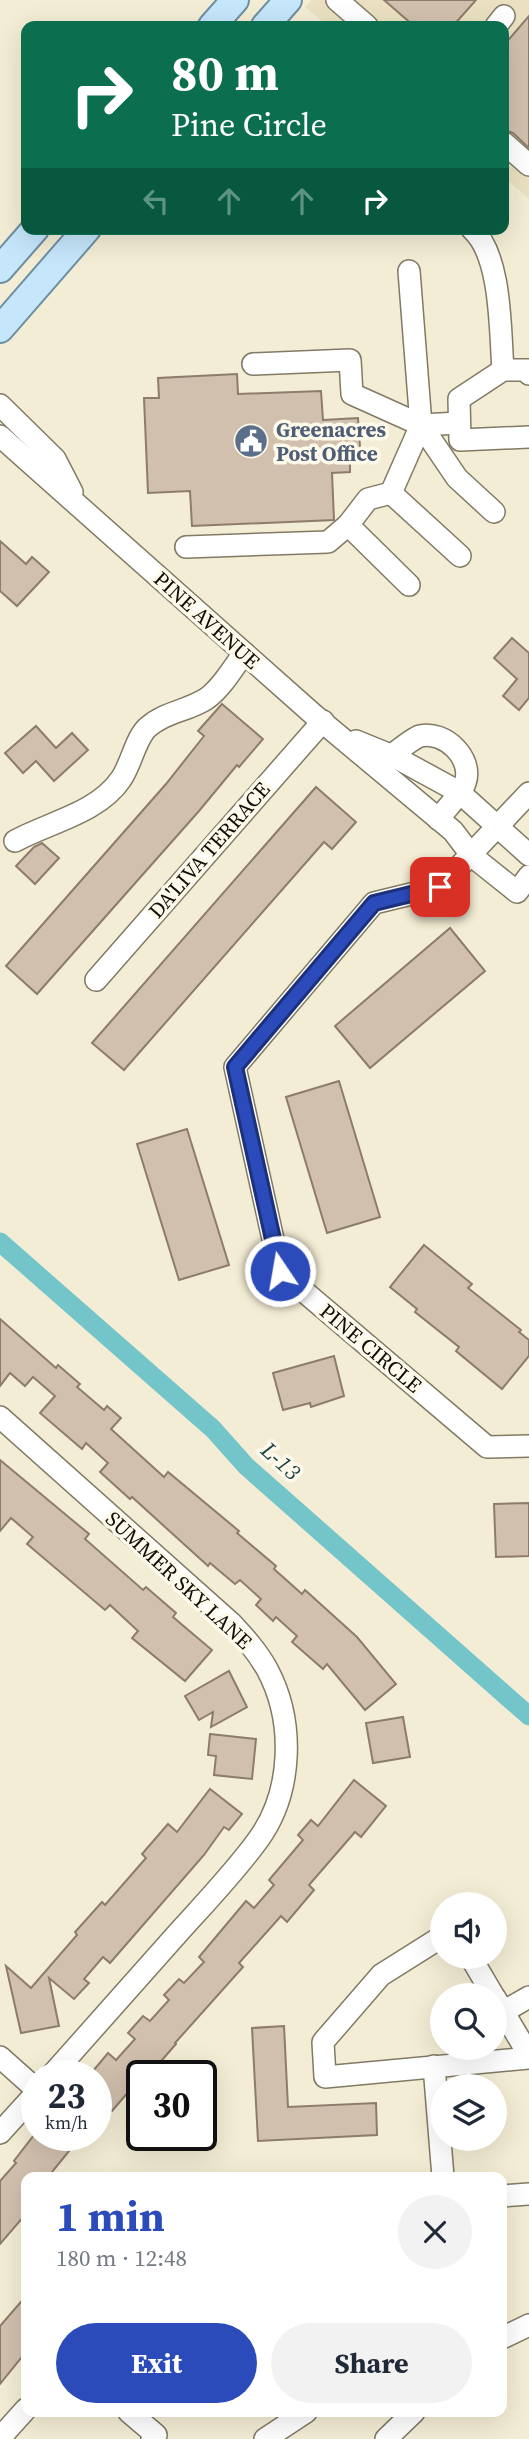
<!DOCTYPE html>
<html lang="en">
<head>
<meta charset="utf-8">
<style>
	body { margin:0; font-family:"Source Serif 4",serif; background:#f2f2f3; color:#1f2937; height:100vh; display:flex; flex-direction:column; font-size:26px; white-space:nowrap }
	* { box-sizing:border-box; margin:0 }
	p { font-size:23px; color:#747a83 }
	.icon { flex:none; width:38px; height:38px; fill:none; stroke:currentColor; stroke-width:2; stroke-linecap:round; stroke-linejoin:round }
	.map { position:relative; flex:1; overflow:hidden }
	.details { position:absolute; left:21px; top:2172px; width:486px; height:245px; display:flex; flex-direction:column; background:#fff; border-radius:14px; box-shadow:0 7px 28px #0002 }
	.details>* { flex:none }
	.top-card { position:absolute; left:21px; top:21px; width:488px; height:214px; border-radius:14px; box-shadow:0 7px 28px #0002; background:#0b6e4f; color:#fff; overflow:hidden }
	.tools { position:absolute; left:430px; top:1892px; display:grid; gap:14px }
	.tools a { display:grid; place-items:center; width:77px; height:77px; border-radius:50%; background:#fff; box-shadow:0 7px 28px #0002; font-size:35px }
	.speed { position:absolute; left:21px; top:2060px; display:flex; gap:14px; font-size:35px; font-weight:700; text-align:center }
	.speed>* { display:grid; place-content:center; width:91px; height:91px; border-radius:50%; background:#fff; box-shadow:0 7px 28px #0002; line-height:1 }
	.speed small { font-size:18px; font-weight:400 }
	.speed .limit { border:4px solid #111; border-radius:10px; background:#fff; color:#111 }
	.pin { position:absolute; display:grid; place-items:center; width:60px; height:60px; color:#fff; margin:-30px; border-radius:14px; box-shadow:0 4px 10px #0006 }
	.me { position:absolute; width:77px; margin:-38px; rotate:348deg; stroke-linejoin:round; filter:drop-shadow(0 0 5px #0008) }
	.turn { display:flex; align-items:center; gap:24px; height:147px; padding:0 35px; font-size:32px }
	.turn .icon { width:91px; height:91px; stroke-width:2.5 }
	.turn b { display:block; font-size:49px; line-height:60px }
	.lanes { display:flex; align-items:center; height:66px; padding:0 35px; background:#0003; justify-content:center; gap:35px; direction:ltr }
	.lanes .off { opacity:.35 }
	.round { display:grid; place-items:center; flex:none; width:74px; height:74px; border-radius:37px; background:#f2f2f3 }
	.summary { display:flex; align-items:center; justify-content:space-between; height:119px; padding:0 35px }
	h1 { font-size:42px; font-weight:700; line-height:52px; color:#2b4bba }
	.button { display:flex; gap:14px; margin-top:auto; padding:14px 35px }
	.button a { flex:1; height:80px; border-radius:42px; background:#2b4bba; color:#fff; font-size:28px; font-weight:700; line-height:80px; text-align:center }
	.button a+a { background:#f2f2f3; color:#1f2937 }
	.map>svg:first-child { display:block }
	.built { fill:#ebe1c2 }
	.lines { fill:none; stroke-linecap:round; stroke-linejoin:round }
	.canal { stroke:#74c5ca; stroke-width:19 }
	.building { fill:#d2c0ae; stroke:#8d7c6b; stroke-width:2 }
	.minor-casing { stroke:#817a65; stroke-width:24 }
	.major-casing { stroke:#6d90a3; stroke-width:30 }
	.minor { stroke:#fff; stroke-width:21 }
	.major { stroke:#c6e6fb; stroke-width:26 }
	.route-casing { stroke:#1c3179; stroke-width:18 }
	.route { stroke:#2b4bba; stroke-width:12 }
	.labels { text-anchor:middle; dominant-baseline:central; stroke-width:7; stroke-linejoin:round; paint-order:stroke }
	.service-label { font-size:21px; font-weight:bold; fill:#4e5e75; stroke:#fefaeb; text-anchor:start }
	.street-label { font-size:21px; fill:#0f0d06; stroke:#fefaeb }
	.water-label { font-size:23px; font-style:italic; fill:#173e41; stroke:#fefaeb }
</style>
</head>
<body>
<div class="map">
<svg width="529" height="2439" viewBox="0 0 529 2439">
	<rect width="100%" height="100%" fill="#f4edd5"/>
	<polygon class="built" points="311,0 529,0 529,199 504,177 504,26 328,26 305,7"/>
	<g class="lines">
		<polyline class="canal" points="0,1242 213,1429 246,1466 529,1716"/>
	</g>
	<g class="building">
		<polygon points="384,0 476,0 453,26 414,26"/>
		<polygon points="529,16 529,148 513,133 504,130 504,45"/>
		<polygon points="237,374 238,394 321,391 323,420 358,418 361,461 350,462 350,472 332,473 334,520 192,526 190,491 148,493 144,398 159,398 158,378"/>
		<polygon points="0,541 26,564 32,557 49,572 17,606 0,591"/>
		<polygon points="512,638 529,653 529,698 519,710 503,696 517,679 494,658"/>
		<polygon points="222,704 263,739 239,767 237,765 199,811 37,994 6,966 166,784 204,736 198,731"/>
		<polygon points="36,726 56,748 72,733 88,750 54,781 36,761 23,773 5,753"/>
		<polygon points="316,787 356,822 332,849 324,842 124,1070 92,1043"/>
		<polygon points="42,843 59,858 35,884 16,866 34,847"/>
		<polygon points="450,928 485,971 370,1068 335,1026"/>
		<polygon points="339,1081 380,1217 327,1233 286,1097"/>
		<polygon points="187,1129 229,1265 179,1280 137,1144"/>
		<polygon points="424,1245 472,1284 468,1288 521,1330 519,1332 529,1340 529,1356 502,1389 456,1351 459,1347 415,1312 417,1309 390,1287"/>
		<polygon points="0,1319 56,1368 58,1365 80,1384 77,1387 104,1410 107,1406 121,1418 111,1429 164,1477 168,1472 239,1531 237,1533 276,1566 274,1569 302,1594 305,1590 357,1637 396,1684 365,1710 327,1664 323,1669 292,1642 297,1636 276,1617 273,1621 256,1605 261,1599 240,1580 235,1584 210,1563 208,1566 132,1497 130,1499 100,1472 108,1463 86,1443 82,1449 40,1413 55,1396 33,1377 25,1386 10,1373 0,1386"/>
		<polygon points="334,1356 344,1396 311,1407 310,1403 283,1410 273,1373"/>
		<polygon points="0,1460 89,1534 85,1539 143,1590 146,1587 176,1613 173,1617 212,1650 185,1681 132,1638 138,1631 110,1605 105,1610 27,1544 33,1537 11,1518 0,1531"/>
		<polygon points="529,1503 529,1556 496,1557 494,1504"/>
		<polygon points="229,1671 247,1707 211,1727 213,1712 199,1720 185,1696"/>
		<polygon points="403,1717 410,1757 373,1763 366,1723"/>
		<polygon points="210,1734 256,1739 252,1779 214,1775 216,1756 208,1755"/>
		<polygon points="354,1780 386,1806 361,1837 355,1832 309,1885 314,1890 287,1922 281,1916 239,1963 243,1967 175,2043 176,2044 149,2075 146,2072 142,2076 112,2111 109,2108 96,2123 96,2074 93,2071 108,2053 116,2060 135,2039 128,2033 143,2016 150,2021 169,2000 164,1995 179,1979 184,1983 204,1962 199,1957 246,1901 254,1908 274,1885 269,1880 303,1840 298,1835 311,1820 318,1826"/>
		<polygon points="210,1789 242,1814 229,1830 224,1827 204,1855 110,1963 103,1957 84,1979 89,1983 74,1999 49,1978 59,2026 21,2033 6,1966 31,1988 77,1935 75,1932 102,1902 105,1905 146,1858 142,1854 168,1824 177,1832"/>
		<polygon points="284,2026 288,2107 376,2103 377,2135 258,2141 252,2028"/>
		<polygon points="34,2135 82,2135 48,2177 26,2177 26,2214 0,2244 0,2181 16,2163 14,2161"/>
		<polygon points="26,2296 26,2352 0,2384 0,2326"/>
	</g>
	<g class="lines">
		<g class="minor-casing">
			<g id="minor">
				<polyline points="337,0 367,26"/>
				<polyline points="496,26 504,16"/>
				<polyline points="504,143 529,165"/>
				<path d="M472 229C502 256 500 332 503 370"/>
				<polyline points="409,271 421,425 459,423"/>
				<polyline points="253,364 350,360 352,394 421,425 457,478 494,512"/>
				<polyline points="529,374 529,370 503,370 459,399 460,440 529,437"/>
				<polyline points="0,405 55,459 72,492"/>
				<polyline points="421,425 391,493 460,556"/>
				<polyline points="0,436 314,715 453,831 472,856 517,892 529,876"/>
				<polyline points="391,493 368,499 348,525 409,585"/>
				<polyline points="186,547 328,542 348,525"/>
				<polyline points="356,741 393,756 459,792 529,855"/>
				<path d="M384 761C393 755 411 739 420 736 445 730 474 759 465 783 462 793 445 810 438 819"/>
				<polyline points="529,793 440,887 374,903 235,1067 280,1271 487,1447 529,1446"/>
				<path d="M15 841C50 822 98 813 121 779 131 765 136 737 148 727 165 712 187 711 206 699 221 689 233 668 244 653"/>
				<polyline points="96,980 323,721"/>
				<path d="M0 1417 231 1623C244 1637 257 1651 267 1669 295 1721 293 1792 258 1840 234 1873 205 1903 178 1933 136 1980 94 2028 51 2076"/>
				<polyline points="443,1936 381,1975 323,2042 325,2077 529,2058"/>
				<polyline points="470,1956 493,1995"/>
				<polyline points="495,1998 529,2055"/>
				<polyline points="503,2012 529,1997"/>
				<polyline points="0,2057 37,2090"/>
				<polyline points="434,2066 443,2177"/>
				<polyline points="0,2133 37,2092"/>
				<polyline points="502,2196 529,2194"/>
				<polyline points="502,2338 529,2325"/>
				<polyline points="129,2412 156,2435 152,2439"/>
				<polyline points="0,2438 26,2409"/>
				<polyline points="265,2439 306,2412"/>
				<polyline points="386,2439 414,2412"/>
			</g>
		</g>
		<g class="major-casing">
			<g id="major">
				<polyline points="212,26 235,0"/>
				<polyline points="265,26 288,0"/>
				<polyline points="0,269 35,229"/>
				<polyline points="0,329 87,229"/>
			</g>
		</g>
		<use href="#minor" class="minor"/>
		<use href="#major" class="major"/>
	</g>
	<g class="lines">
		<g class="route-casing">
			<polyline id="route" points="280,1271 235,1067 374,903 440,887"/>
		</g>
		<use href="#route" class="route"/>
	</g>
	<defs>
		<g id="civic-disc" transform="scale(1.75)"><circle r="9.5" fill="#5c6f8a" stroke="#fefaeb"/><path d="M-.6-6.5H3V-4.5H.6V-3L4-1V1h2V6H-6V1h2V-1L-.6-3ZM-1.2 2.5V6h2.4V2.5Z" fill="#fff"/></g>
	</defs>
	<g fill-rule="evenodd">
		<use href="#civic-disc" x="251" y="441"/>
	</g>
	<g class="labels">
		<g class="service-label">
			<text x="276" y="429">Greenacres<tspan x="276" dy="24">Post Office</tspan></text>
		</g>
		<g class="street-label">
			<text transform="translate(207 620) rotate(42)">PINE AVENUE</text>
			<text transform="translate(209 850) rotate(-49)">DA'LIVA TERRACE</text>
			<text transform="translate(371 1348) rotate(40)">PINE CIRCLE</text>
			<text transform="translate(179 1580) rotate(43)">SUMMER SKY LANE</text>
		</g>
		<g class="water-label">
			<text transform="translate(281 1461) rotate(42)">L-13</text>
		</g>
	</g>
</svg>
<div class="tools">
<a><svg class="icon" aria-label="sound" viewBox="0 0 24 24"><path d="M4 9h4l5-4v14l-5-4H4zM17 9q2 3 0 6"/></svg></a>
<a><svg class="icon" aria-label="search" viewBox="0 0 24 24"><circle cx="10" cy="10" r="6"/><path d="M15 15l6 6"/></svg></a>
<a><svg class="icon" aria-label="layers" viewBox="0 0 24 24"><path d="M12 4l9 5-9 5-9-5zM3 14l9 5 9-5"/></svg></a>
</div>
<div class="speed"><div>23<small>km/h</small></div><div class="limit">30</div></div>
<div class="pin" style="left:440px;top:887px;background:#d93025"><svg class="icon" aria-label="arrive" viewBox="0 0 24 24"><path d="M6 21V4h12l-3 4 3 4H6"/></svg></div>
<svg class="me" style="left:280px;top:1271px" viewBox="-20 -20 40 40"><circle r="17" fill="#2b4bba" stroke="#fff" stroke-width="3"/><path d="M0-11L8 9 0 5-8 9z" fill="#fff"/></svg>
<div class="top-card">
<div class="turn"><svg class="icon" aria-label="right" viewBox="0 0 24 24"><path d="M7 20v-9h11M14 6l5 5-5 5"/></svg><div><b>80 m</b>Pine Circle</div></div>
<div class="lanes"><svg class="icon off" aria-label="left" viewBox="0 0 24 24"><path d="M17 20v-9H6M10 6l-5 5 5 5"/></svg><svg class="icon off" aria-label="ahead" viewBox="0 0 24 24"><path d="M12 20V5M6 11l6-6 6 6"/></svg><svg class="icon off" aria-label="ahead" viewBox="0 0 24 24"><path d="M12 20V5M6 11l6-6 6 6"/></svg><svg class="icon" aria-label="right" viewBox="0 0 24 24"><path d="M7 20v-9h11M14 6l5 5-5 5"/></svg></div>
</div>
<section class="details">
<div class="summary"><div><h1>1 min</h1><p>180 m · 12:48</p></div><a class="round"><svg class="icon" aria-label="close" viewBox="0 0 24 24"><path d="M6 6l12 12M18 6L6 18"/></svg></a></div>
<div class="button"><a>Exit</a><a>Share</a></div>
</section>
</div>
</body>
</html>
